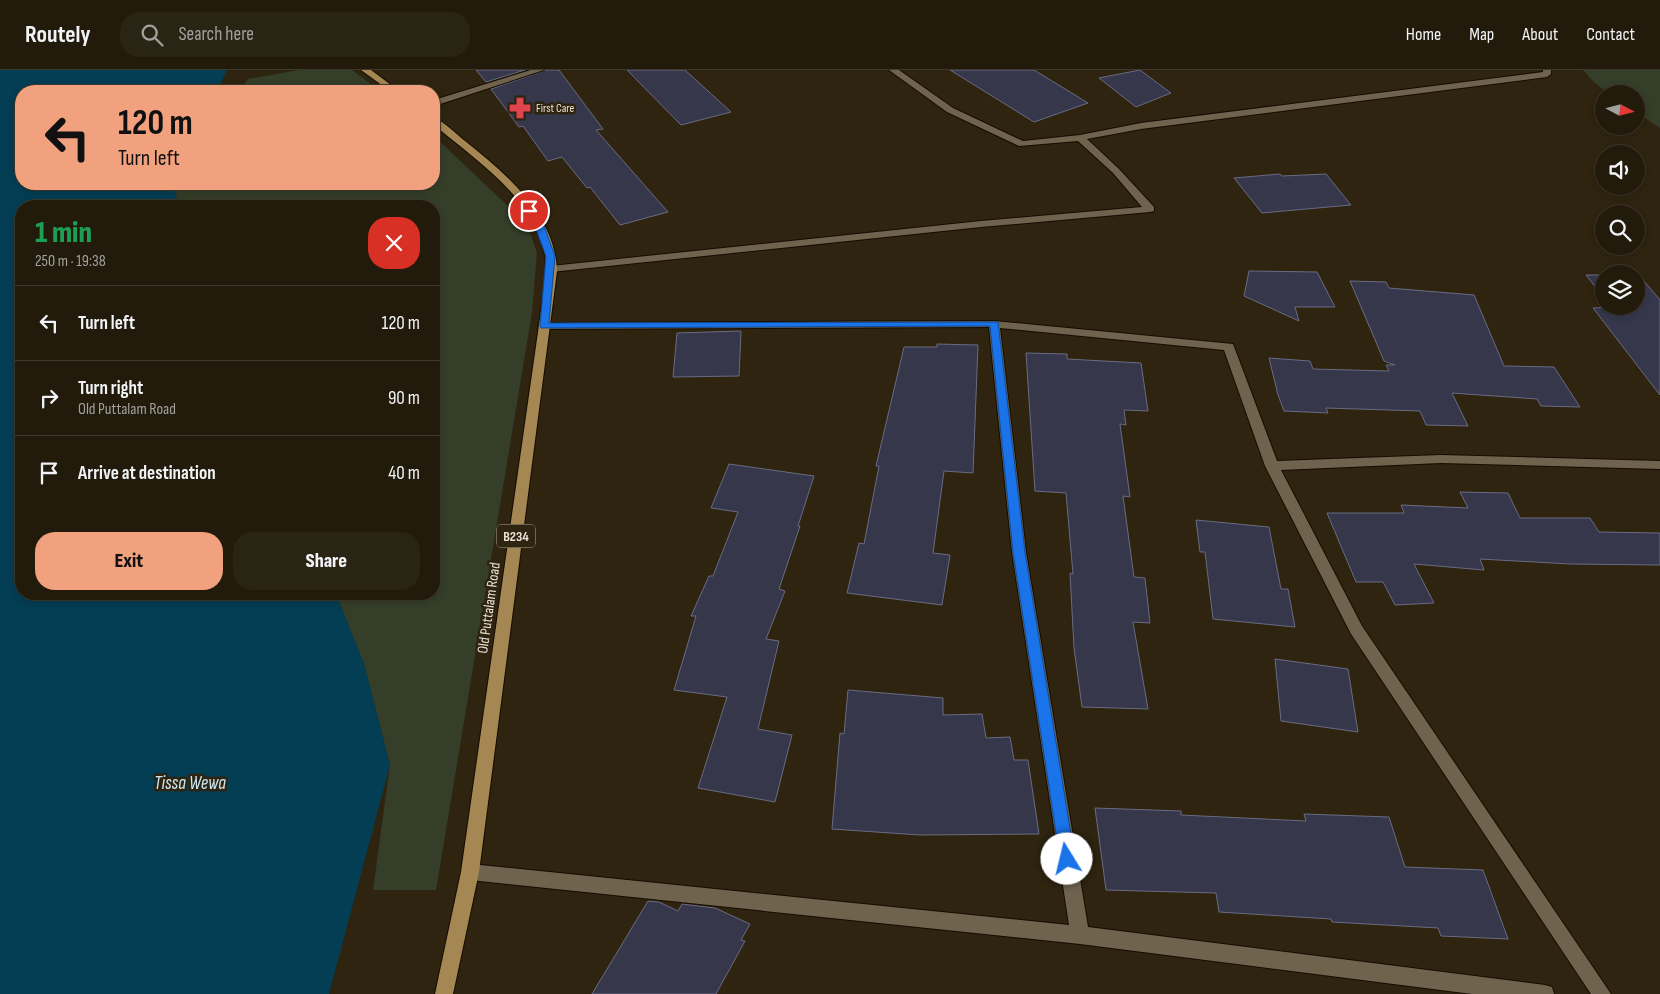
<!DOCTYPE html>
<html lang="en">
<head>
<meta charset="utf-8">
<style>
	body { margin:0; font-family:"Sofia Sans Condensed",sans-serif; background:#2a2415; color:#f1f3f6; height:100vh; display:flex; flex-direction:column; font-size:19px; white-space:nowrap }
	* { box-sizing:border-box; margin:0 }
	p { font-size:16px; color:#a2a19d }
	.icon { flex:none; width:28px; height:28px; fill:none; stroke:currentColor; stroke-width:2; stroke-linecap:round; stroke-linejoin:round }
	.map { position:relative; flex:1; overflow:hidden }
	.side { position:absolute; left:15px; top:130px; width:425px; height:400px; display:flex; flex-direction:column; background:#221b0c; border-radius:20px; box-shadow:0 2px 8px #0003,0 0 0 1px #3f392d }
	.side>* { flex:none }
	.top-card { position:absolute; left:15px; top:15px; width:425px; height:105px; border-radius:20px; box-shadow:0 2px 8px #0003,0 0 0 1px #3f392d; background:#f2a17e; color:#111; overflow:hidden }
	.needle { width:32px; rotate:97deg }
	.fabs { position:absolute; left:1595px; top:15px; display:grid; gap:10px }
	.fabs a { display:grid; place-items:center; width:50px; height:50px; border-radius:50%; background:#221b0c; box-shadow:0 2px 8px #0003,0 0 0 1px #3f392d; font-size:25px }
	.pin { position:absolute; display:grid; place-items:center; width:42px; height:42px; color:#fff; margin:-21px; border:2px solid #fff; border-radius:50%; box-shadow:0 1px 5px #0007 }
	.me { position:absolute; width:55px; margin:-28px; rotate:351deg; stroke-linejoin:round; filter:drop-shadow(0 0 4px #0008) }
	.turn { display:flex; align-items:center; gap:18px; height:105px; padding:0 20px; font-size:22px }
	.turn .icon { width:65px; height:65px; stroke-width:2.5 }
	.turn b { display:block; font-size:35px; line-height:42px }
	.round { display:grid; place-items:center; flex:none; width:52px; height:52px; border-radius:20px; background:#2a2415 }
	.head { display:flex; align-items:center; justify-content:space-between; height:85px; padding:0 20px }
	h1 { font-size:30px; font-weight:800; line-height:38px; color:#1e9e55 }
	.action { display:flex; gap:10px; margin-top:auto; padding:10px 20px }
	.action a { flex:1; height:58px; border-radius:20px; background:#f2a17e; color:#111; font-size:20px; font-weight:800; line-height:58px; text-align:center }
	.action a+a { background:#2a2415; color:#f1f3f6 }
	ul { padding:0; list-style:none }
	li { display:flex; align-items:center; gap:15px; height:75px; padding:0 20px; border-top:1px solid #3f392d }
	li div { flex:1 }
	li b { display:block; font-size:19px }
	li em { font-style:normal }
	header { display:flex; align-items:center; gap:30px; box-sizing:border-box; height:70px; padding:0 25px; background:#221b0c; border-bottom:1px solid #3f392d }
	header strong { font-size:24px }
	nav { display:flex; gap:28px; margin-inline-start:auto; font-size:18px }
	.search { width:350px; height:45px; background:#2a2415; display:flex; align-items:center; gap:12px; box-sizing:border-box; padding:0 18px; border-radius:20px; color:#a2a19d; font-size:19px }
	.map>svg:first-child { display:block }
	.green { fill:#343e28 }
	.water { fill:#043e54 }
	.building { fill:#36374b; stroke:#6a6b82 }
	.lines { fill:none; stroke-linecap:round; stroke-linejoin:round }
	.service-casing { stroke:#160c00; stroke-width:2 }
	.minor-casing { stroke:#160c00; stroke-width:2 }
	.primary-casing { stroke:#160c00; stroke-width:2 }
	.service { fill:#6f634e; fill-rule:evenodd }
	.minor { fill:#6f634e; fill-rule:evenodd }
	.primary { fill:#a48753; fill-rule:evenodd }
	.route { fill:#1a73e8; stroke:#114b97 }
	.labels { text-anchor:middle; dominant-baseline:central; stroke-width:5; stroke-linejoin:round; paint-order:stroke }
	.far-poi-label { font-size:12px; fill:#e8e2d5; stroke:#2e2410; text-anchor:start }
	.shield { fill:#2e2410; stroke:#b0a99a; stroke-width:1 }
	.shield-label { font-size:14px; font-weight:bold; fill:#e8e2d5 }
	.street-label { font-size:15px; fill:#e8e2d5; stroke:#2e2410 }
	.near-water-label { font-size:19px; font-style:italic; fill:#cae8f8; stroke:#2e2410 }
</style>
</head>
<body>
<header>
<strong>Routely</strong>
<div class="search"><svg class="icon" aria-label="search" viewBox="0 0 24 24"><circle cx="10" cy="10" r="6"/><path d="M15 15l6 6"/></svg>Search here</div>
<nav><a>Home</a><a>Map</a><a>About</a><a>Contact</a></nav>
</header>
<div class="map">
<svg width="1660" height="924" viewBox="0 0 1660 924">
	<rect width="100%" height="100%" fill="#2e2410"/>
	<g class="green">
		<polygon points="299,0 352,0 380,21 238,21 248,9"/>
		<path d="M1583 0H1660V58L1636 42V24C1607 24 1603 23 1583 0Z"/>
		<polygon points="434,66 527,154 537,183 532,243 436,820 373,820 390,695 364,594 336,524 434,524 434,136 180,136 171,114 434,114"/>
	</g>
	<polygon class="water" points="0,0 227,0 217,21 21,21 21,114 171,114 180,136 21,136 21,524 336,524 364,594 390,695 329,924 0,924"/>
	<g class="building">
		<polygon points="476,0 525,0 486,12"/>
		<polygon points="546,0 559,0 603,59 596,60 668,142 620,155 590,117 587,118 562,87 548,91 523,56 519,57 491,19"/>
		<polygon points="627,0 685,0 731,42 681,55"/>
		<polygon points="950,0 1034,0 1088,33 1034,52"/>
		<polygon points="1140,0 1171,23 1136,37 1099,8"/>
		<polygon points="1280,104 1282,106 1326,104 1351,135 1262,143 1234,108"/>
		<polygon points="1249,201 1317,202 1335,237 1295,237 1299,251 1244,226"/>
		<polygon points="1586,205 1604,205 1604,228"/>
		<polygon points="1636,205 1639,205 1660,230 1660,325 1593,238 1636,236"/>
		<polygon points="1350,211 1386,212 1389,218 1474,225 1504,296 1554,297 1580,337 1541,336 1537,329 1452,323 1468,356 1426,355 1420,341 1326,338 1328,343 1284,341 1278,325 1269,288 1310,291 1313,299 1389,301 1386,295 1395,295 1384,291"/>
		<polygon points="741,261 739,306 673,307 677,263"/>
		<polygon points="937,274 978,275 973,403 944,401 933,483 950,485 942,535 847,523 859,473 864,474 879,396 876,396 904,277 937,277"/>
		<polygon points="1026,283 1067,284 1067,289 1141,293 1148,341 1124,340 1126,355 1120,354 1130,427 1123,426 1134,507 1145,508 1150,553 1133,552 1148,639 1082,637 1074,578 1070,503 1073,504 1066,423 1035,421"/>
		<polygon points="729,394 814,406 798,456 800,456 779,519 785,521 766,569 779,571 758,659 792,665 775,732 698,718 727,627 674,620 696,546 691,546 709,506 713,506 738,442 711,438"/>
		<polygon points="1460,422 1508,423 1520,448 1590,448 1599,462 1660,463 1660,495 1570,494 1480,489 1484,500 1414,494 1434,533 1395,535 1383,512 1356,512 1327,443 1404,443 1401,435 1468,438"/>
		<polygon points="1196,450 1269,457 1281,519 1288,519 1295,557 1213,549 1205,482 1200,482"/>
		<polygon points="1275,589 1348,599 1358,662 1281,651"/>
		<polygon points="848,620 943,628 943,645 982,644 986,668 1010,667 1014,690 1028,690 1039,764 920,765 832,759 840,663 844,664"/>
		<polygon points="1095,738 1181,741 1181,745 1306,751 1304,744 1389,747 1405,797 1483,800 1508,869 1441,866 1438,858 1332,852 1331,849 1219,842 1216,823 1106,820"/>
		<polygon points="648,831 659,832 678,841 682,834 715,838 750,854 741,870 745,871 716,924 592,924"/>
	</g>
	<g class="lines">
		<g class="service-casing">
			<polygon id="service" points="889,0 899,0 953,38 1023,71 1080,65 1141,53 1543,2 1543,0 1551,0 1551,4 1547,7 1141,59 1087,69 1119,99 1154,137 1154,141 1150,142 981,157 551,202 546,199 551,196 981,151 1142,137 1113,103 1078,71 1019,76 947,42"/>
		</g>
		<g class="minor-casing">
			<g id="minor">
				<polygon points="531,0 544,0 434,36 434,30"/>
				<polygon points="994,251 1233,274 1277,391 1441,385 1660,391 1660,399 1441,393 1281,400 1362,556 1611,924 1591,924 1351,564 1265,396 1224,280 1000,258 1026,482 1088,857 1545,915 1552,917 1554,924 1472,924 1080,874 470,810 464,808 461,802 464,796 470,794 1069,855 1012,482 989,257 544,259 538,256 544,253"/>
			</g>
		</g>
		<g class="primary-casing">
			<g id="primary">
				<polygon points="361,0 371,0 399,21 390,21"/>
				<path d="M434 48C445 52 456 64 465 71 505 103 555 144 557 201L479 802 453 924H435L461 802 544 220C545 208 547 196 545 185 534 128 476 90 434 55Z"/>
			</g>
		</g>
		<use href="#service" class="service"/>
		<use href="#minor" class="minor"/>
		<use href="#primary" class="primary"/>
	</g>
	<polygon class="route" points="529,138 532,139 543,153 555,186 549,253 998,252 1025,482 1075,789 1072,793 1067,795 1062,793 1060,789 1013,482 990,256 541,258 540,256 546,186 534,154 525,141"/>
	<defs>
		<g id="pharmacy-bare" transform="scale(1.725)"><path d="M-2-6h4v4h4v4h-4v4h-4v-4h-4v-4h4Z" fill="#e0444e" stroke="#2e2410" stroke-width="2.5" paint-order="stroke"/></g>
	</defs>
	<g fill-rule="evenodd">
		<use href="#pharmacy-bare" x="520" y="38"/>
	</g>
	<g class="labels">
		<g class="far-poi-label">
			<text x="536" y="38">First Care</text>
		</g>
		<rect class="shield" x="497" y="454.5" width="38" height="23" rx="4"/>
		<g class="shield-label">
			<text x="516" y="466">B234</text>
		</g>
		<g class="street-label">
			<text transform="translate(489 538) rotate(-82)">Old Puttalam Road</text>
		</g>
		<g class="near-water-label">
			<text x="190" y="713">Tissa Wewa</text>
		</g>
	</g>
</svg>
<div class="fabs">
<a><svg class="needle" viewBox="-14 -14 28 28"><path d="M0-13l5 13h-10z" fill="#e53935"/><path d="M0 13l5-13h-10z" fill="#a2a19d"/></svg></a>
<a><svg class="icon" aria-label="sound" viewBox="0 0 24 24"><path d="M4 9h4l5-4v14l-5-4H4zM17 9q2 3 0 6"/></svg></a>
<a><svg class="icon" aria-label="search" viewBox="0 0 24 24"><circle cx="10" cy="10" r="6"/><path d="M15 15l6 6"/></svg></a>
<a><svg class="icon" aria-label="layers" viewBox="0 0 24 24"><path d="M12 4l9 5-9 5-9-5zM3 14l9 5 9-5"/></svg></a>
</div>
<div class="pin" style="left:529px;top:141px;background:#d93025"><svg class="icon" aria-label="arrive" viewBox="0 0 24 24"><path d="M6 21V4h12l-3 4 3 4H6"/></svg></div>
<svg class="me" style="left:1067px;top:789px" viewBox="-20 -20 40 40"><circle r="19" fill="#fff"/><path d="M0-13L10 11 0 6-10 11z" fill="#1a73e8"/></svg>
<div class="top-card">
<div class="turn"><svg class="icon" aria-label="left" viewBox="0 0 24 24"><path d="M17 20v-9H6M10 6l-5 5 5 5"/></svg><div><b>120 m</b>Turn left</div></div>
</div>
<section class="side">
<div class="head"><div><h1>1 min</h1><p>250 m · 19:38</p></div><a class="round" style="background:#d93025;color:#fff"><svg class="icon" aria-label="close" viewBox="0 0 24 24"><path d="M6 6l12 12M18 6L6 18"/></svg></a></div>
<ul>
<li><svg class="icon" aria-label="left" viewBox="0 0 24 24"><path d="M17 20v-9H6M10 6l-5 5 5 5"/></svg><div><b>Turn left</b></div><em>120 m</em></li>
<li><svg class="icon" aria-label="right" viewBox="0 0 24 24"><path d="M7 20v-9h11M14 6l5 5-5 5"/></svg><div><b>Turn right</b><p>Old Puttalam Road</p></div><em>90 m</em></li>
<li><svg class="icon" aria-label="arrive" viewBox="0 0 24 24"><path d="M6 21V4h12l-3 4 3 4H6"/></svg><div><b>Arrive at destination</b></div><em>40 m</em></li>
</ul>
<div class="action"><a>Exit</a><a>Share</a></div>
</section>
</div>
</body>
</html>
